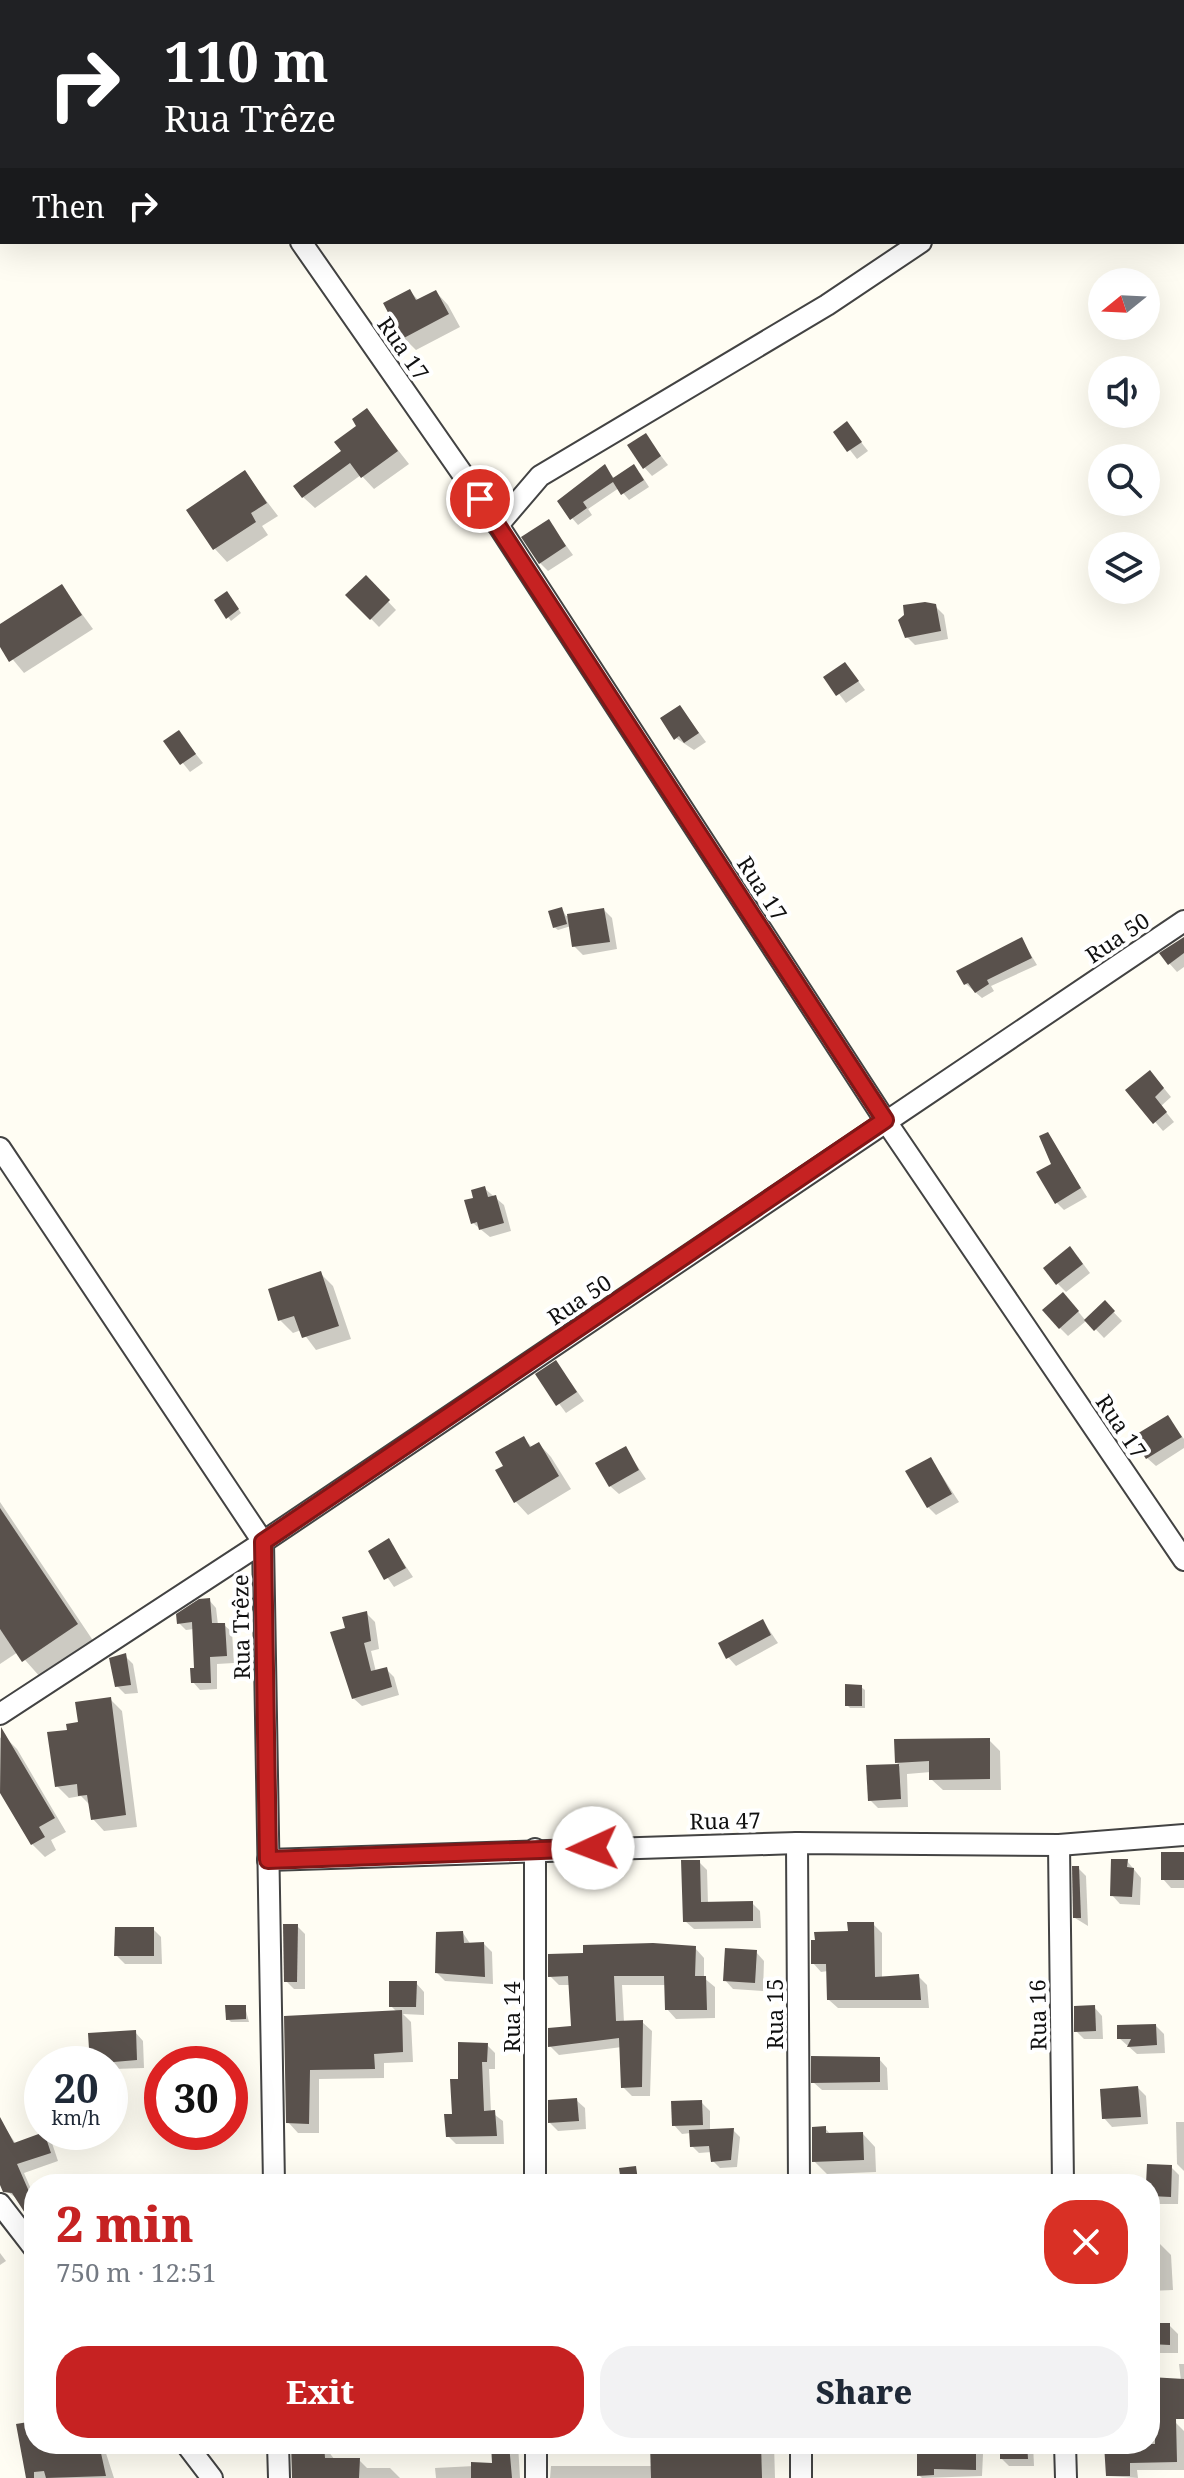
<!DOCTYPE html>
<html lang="en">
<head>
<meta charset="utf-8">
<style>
	body { margin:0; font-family:"Noto Serif",serif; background:#f2f2f3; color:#1f2937; height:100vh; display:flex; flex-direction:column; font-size:30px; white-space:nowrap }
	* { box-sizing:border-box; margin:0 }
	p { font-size:26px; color:#747a83 }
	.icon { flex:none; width:44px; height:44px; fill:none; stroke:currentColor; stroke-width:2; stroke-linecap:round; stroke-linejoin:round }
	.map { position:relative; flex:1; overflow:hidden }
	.details { position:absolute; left:24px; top:2174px; width:1136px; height:280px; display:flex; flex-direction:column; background:#fff; border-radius:32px; box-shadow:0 8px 32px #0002 }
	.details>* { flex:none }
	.hud { position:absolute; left:0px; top:0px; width:1184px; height:244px; box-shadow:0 8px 32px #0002; background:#202124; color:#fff; overflow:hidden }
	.needle { width:52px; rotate:252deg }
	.buttons { position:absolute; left:1088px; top:268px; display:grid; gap:16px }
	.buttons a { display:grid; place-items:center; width:72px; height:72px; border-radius:50%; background:#fff; box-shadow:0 8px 32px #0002; font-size:40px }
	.speed { position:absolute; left:24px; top:2046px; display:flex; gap:16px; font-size:40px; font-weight:700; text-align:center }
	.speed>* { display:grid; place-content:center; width:104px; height:104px; border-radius:50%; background:#fff; box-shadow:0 8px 32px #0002; line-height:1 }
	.speed small { font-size:20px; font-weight:400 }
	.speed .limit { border:12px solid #d22; background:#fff; color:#111 }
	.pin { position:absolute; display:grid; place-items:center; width:68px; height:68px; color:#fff; margin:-34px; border:4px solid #fff; border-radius:50%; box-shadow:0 2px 8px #0007 }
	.me { position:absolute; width:88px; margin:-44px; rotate:268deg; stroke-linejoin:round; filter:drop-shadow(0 0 6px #0008) }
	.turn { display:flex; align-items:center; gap:28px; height:168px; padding:0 32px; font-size:36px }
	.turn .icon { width:104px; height:104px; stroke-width:2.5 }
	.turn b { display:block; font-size:56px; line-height:68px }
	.then { display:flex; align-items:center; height:76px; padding:0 32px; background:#0003; gap:16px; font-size:30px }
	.round { display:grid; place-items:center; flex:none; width:84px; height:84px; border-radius:32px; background:#f2f2f3 }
	.head { display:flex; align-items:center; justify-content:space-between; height:136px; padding:0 32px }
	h1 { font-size:48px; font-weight:800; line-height:60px; color:#c62222 }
	.primary-button { display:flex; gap:16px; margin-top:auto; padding:16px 32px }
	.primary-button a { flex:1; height:92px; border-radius:32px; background:#c62222; color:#fff; font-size:32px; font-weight:800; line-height:92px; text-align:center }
	.primary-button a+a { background:#f2f2f3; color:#1f2937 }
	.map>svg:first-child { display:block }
	.shadow { fill:#0003 }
	.building { fill:#59514c }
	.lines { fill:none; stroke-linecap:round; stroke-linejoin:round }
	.minor-casing { stroke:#434343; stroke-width:24 }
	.minor { stroke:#fff; stroke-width:20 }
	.route-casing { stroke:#811616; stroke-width:20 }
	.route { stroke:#c62222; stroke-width:14 }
	.labels { text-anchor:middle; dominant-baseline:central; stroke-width:8; stroke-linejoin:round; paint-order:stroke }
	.street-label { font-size:22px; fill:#101010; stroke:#fff }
</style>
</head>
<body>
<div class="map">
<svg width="1184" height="2478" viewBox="0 0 1184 2478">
	<rect width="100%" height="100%" fill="#fffdf3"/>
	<g class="shadow">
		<polygon points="410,291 419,301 436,292 448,305 460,327 416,350 403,337"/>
		<polygon points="367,411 409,464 374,489 361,475 315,508 303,497 344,452"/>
		<polygon points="847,424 868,451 857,459 836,432"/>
		<polygon points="645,435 668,465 652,476 644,467"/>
		<polygon points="604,467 615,479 640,473 649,487 629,500 619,488 588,509 592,515 578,525 572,518"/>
		<polygon points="245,473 278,516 262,526 268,535 227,562 215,549"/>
		<polygon points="549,522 573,555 548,571 540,563"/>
		<polygon points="366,578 396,610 379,627 348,595"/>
		<polygon points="62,587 93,629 24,673 0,644 0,627"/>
		<polygon points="230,597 241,613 231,621 228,617"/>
		<polygon points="935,606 944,615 948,639 915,645 907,637"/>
		<polygon points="845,664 865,690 846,703 826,677"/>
		<polygon points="680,707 706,742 694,750 676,738"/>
		<polygon points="179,733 203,763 190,772 166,742"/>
		<polygon points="562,909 566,916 604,910 612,918 617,949 583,955 574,946 571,926 558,930 554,927"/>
		<polygon points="1184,939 1184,967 1177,972 1169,963"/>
		<polygon points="1022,940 1037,965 991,986 994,991 982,998 966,984"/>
		<polygon points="1158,1081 1171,1097 1161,1106 1174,1122 1163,1131 1128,1090"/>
		<polygon points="1047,1134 1087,1197 1064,1210 1057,1203"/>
		<polygon points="484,1188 504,1205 511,1231 490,1237 473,1223 476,1199"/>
		<polygon points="1078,1257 1090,1273 1066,1292 1058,1284"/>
		<polygon points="320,1273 333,1286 351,1339 316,1350 301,1330 293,1333 280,1320"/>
		<polygon points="1071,1303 1086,1321 1068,1336 1060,1328"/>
		<polygon points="1105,1303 1122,1321 1104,1338 1087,1320"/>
		<polygon points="556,1362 584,1401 566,1413 538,1375"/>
		<polygon points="1167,1417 1184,1439 1184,1448 1156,1466 1147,1458"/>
		<polygon points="523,1438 533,1448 539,1444 551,1457 571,1489 528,1515 516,1502 506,1466"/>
		<polygon points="625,1448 646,1479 619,1494 610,1486"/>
		<polygon points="931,1459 959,1502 936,1515 928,1507"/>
		<polygon points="0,1502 94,1642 41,1678 18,1652 0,1664"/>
		<polygon points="389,1541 413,1577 394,1587 370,1552"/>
		<polygon points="209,1600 216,1608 218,1625 224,1625 232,1632 234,1663 217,1664 217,1689 200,1690 193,1682 196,1670 194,1629 186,1630 179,1623"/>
		<polygon points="367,1614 375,1622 379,1649 371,1651 376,1672 386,1669 394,1677 399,1695 362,1706 353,1698 348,1630"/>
		<polygon points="763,1621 778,1643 736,1666 728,1657"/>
		<polygon points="125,1656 133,1664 138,1693 125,1694 117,1686"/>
		<polygon points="861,1687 865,1690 865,1708 850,1708 847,1705"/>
		<polygon points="110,1699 122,1711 137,1827 104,1831 93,1819 91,1806 81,1796 69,1798 57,1786 69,1732"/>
		<polygon points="4,1736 17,1749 66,1832 51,1840 56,1850 45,1857 32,1844 0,1789 0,1738"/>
		<polygon points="989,1740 1000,1751 1001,1790 943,1790 931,1779 931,1772 907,1774 908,1807 878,1808 870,1800 868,1767 900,1766 897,1763"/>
		<polygon points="1184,1854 1184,1888 1171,1888 1163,1879"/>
		<polygon points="1127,1861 1141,1878 1140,1905 1120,1904 1112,1895"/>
		<polygon points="699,1862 707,1870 708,1904 752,1903 760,1911 761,1928 694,1929 685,1921"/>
		<polygon points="1078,1868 1086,1876 1088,1926 1075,1918"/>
		<polygon points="873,1924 882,1933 882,1979 919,1977 927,1985 929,2008 838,2008 829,2000 828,1971 821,1972 813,1963 850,1933"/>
		<polygon points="297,1926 305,1934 305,1989 294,1989 286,1981"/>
		<polygon points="153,1929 161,1937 162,1964 125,1964 116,1955"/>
		<polygon points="463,1933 471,1945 484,1944 492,1952 493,1984 445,1981 437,1973"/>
		<polygon points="695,1948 704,1958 704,1978 715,1987 715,2018 676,2019 667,2009 667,1985 622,1985 624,2022 642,2022 652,2031 650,2096 632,2096 623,2087 622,2047 559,2055 550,2046 573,2028 570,1985 559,1985 550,1976"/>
		<polygon points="756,1952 764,1961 763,1991 733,1989 725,1980"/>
		<polygon points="416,1983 424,1992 424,2015 403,2014 411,2022 413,2062 384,2063 384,2078 319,2079 319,2133 298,2133 288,2122 286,2018 397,2012 391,2006"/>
		<polygon points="245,2007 249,2022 231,2022 228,2019"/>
		<polygon points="1094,2007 1102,2016 1103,2039 1084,2039 1076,2031"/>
		<polygon points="1156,2026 1164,2034 1165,2053 1137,2054 1119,2038"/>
		<polygon points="135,2032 143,2041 144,2068 114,2069 115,2079 110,2079 110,2064 92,2064 90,2035"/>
		<polygon points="487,2045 495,2053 495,2069 489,2069 491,2112 503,2121 504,2144 456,2144 448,2136 460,2081"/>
		<polygon points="879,2059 887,2068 888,2090 822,2090 813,2082"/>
		<polygon points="1138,2088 1146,2096 1148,2124 1112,2127 1104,2118"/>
		<polygon points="576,2100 585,2108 586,2129 558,2131 550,2123"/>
		<polygon points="701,2102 710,2111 710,2131 733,2130 740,2137 737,2167 720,2168 713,2161 712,2152 699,2153 692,2146 691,2133 682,2134 674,2125"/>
		<polygon points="1176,2122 1184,2122 1184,2171 1177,2164"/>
		<polygon points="3,2125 16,2144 43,2135 52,2143 58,2161 24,2173 34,2196 34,2223 19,2200 5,2190 0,2180"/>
		<polygon points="825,2128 831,2135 863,2134 875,2147 876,2172 827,2174 814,2161"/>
		<polygon points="1171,2167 1179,2175 1178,2204 1156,2204 1150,2198 1148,2184"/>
		<polygon points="635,2168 641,2184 625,2184 623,2182"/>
		<polygon points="1011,2174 1020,2184 984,2184 983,2175"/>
		<polygon points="749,2177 756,2184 721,2184 720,2179"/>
		<polygon points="1158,2242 1171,2255 1173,2290 1150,2291 1150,2243"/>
		<polygon points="0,2253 6,2261 0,2265"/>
		<polygon points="1150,2325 1169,2325 1178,2334 1178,2353 1157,2353 1157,2379 1181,2381 1179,2364 1184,2364 1184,2407 1150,2405"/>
		<polygon points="34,2423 34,2444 103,2444 114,2478 32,2478"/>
		<polygon points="1176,2423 1184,2431 1184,2470 1137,2470 1138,2478 1108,2476 1106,2444 1150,2444 1150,2424"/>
		<polygon points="493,2444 518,2444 520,2478 436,2478 435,2468 494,2465"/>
		<polygon points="652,2444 774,2444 775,2478 550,2478 551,2466 653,2466"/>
		<polygon points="1002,2444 1033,2444 1034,2466 1009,2466 1002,2459"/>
		<polygon points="324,2446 335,2460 359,2460 367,2468 390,2468 400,2478 294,2478"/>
		<polygon points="975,2447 983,2454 982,2476 922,2478 919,2475"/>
	</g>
	<g class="building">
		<polygon points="410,289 416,300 436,290 449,314 402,339 383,303"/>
		<polygon points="367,408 398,451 361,478 350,463 302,498 293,486 341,451 334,442 356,426 352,419"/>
		<polygon points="847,421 862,442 847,452 833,432"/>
		<polygon points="646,433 661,456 643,469 627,445"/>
		<polygon points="605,464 613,478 634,464 644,480 621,495 613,482 583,502 587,508 570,520 557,501"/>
		<polygon points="245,470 267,503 251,513 256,522 213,550 186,510"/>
		<polygon points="549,519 566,546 539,564 521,537"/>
		<polygon points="366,575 390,600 370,620 345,595"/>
		<polygon points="62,584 82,615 9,662 0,647 0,624"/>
		<polygon points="227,591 239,609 226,619 214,600"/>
		<polygon points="925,602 936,604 941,631 905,638 898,620 904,615 903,605"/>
		<polygon points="845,662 859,681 836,696 823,677"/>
		<polygon points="680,705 699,733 684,743 679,736 674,740 660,718"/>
		<polygon points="179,730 196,754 180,765 163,741"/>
		<polygon points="562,907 567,924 553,928 548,911"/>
		<polygon points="604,908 610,942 572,947 567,914"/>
		<polygon points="1022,937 1032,958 987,980 989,984 975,993 968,983 964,985 956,971"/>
		<polygon points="1184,937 1184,953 1168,965 1159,953"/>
		<polygon points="1150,1070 1164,1088 1155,1097 1167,1112 1153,1124 1125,1090"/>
		<polygon points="1048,1132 1081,1188 1055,1204 1036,1172 1051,1164 1039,1136"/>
		<polygon points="485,1186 488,1197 496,1195 504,1223 479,1230 477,1222 471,1224 464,1200 473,1198 471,1190"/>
		<polygon points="1070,1246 1083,1264 1056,1285 1043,1268"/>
		<polygon points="321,1271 339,1326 302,1338 294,1316 278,1321 268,1289"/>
		<polygon points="1063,1292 1079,1311 1059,1329 1042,1310"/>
		<polygon points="1105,1300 1115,1311 1094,1331 1084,1320"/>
		<polygon points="556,1360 577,1392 556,1406 535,1374"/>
		<polygon points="1168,1415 1182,1437 1146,1459 1132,1437"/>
		<polygon points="524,1436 530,1447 539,1442 559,1476 514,1503 495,1470 503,1466 495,1452"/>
		<polygon points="626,1446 639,1470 609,1487 595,1463"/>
		<polygon points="931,1457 952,1494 927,1508 905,1471"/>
		<polygon points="0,1508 78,1624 22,1662 0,1629"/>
		<polygon points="389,1538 406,1568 384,1580 368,1551"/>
		<polygon points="210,1598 212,1623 225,1623 227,1656 210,1657 211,1683 191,1683 190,1668 194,1668 192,1622 177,1624 176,1614 199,1599"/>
		<polygon points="367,1611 371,1641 364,1643 371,1671 387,1667 392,1687 352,1699 330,1632 345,1628 342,1617"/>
		<polygon points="763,1619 771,1635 726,1659 718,1643"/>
		<polygon points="126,1653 131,1685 115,1687 109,1658"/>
		<polygon points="845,1684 862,1685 862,1706 845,1706"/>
		<polygon points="111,1697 126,1815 91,1820 87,1795 78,1796 77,1784 55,1787 47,1732 67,1730 66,1724 78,1722 75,1702"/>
		<polygon points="1,1727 55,1818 39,1827 45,1837 31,1845 0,1793"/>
		<polygon points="990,1738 990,1779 929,1780 929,1761 895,1763 894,1739"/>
		<polygon points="899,1764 901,1799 868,1801 866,1765"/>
		<rect x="1161" y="1852" width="23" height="28"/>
		<polygon points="1111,1859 1128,1859 1127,1867 1134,1868 1132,1897 1110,1896"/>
		<polygon points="681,1860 700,1860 701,1902 753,1901 753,1921 683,1922"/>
		<polygon points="1072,1866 1079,1866 1081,1918 1073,1918"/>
		<polygon points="847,1922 874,1922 875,1977 919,1974 921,2000 827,2000 826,1964 811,1964 811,1940 815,1940 814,1932 848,1931"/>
		<polygon points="283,1924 298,1924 297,1982 284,1982"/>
		<polygon points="115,1927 154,1927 154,1956 114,1956"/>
		<polygon points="463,1931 464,1943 484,1942 485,1977 435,1973 436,1932"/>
		<polygon points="653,1943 696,1946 695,1976 706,1976 707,2010 665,2010 664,1976 614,1976 616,2021 643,2020 642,2087 621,2088 619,2038 548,2047 548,2028 571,2026 568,1976 548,1977 548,1954 583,1953 583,1945"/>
		<polygon points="725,1948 757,1950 755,1983 723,1981"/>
		<polygon points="389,1981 417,1981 416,2007 389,2007"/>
		<polygon points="225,2005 246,2005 246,2019 226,2020"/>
		<polygon points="1095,2005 1096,2031 1074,2032 1074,2006"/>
		<polygon points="402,2010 403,2052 374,2054 375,2069 310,2070 309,2124 286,2123 284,2016"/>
		<polygon points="1156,2024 1157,2045 1127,2047 1131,2039 1117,2039 1117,2025"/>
		<polygon points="136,2030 137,2060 90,2064 88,2033"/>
		<polygon points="458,2042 488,2043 487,2062 482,2062 484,2111 495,2110 497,2136 446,2137 444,2114 452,2114 450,2079 458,2079"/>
		<polygon points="811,2056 880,2057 880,2082 811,2083"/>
		<polygon points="1138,2086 1141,2117 1102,2119 1100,2089"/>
		<polygon points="577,2098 579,2121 548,2123 548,2100"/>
		<polygon points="702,2100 703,2125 672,2126 671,2101"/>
		<polygon points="0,2117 14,2143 44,2132 51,2153 17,2164 34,2203 34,2227 12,2193 3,2192 0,2185"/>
		<polygon points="826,2126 826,2133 863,2132 864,2160 812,2162 812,2127"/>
		<polygon points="734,2128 731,2160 711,2162 709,2146 690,2147 689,2130"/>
		<polygon points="1147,2164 1172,2165 1171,2197 1150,2196 1150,2184 1146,2184"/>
		<polygon points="636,2166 638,2181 621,2183 619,2168"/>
		<polygon points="1150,2323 1170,2323 1170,2345 1150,2344"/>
		<polygon points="1150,2377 1184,2379 1184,2419 1176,2419 1177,2462 1130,2463 1130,2476 1106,2476 1104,2444 1155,2444 1155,2397 1150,2397"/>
		<polygon points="34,2421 34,2444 99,2444 106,2476 46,2478 44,2471 34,2472 34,2478 26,2478 16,2424"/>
		<polygon points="291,2444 324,2444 325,2458 360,2458 359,2478 292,2478"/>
		<polygon points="491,2444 509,2444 512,2478 471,2478 471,2462 492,2463"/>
		<polygon points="650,2444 761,2444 762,2478 651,2478"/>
		<polygon points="923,2444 976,2445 976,2470 934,2469 934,2475 917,2476 917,2454 922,2454"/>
		<polygon points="1000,2444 1027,2444 1028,2459 1000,2459"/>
	</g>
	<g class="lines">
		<g class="minor-casing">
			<g id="minor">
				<polyline points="133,0 134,2"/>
				<polyline points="1182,68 1184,66"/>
				<polyline points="301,242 498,525 885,1120 1184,1560"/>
				<polyline points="498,525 540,476 827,305 921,242"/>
				<polyline points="0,1148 263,1542 274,2184"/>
				<polyline points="0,1714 263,1542 1184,921"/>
				<polyline points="797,1843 799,2184"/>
				<polyline points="1059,1845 1063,2184"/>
				<polyline points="535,1849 535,2184"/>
				<polyline points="268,1860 797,1843 1059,1845 1184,1835"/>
				<polyline points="0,2204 34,2248"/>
				<polyline points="186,2444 212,2478"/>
				<polyline points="278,2444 279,2478"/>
				<polyline points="536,2444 536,2478"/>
				<polyline points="801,2444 801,2478"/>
				<polyline points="1065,2444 1066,2478"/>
			</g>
		</g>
		<use href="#minor" class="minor"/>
	</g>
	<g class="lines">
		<g class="route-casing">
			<polyline id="route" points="480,499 885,1120 263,1542 268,1860 593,1848"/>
		</g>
		<use href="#route" class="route"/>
	</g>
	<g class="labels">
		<g class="street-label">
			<text transform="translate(404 348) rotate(55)">Rua 17</text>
			<text transform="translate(763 888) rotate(57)">Rua 17</text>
			<text transform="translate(1117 937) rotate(-34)">Rua 50</text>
			<text transform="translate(579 1299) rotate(-34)">Rua 50</text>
			<text transform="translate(1122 1426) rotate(56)">Rua 17</text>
			<text transform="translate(240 1627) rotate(-91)">Rua Trêze</text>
			<text transform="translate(725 1820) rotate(-1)">Rua 47</text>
			<text transform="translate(774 2014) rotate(-90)">Rua 15</text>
			<text transform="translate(1037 2015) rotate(-91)">Rua 16</text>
			<text transform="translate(511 2017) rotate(-90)">Rua 14</text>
		</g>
	</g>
</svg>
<div class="buttons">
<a><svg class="needle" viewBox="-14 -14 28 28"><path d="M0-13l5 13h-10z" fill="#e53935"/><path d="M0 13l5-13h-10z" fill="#747a83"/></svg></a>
<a><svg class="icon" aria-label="sound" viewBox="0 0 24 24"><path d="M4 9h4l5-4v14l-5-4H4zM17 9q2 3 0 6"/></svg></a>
<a><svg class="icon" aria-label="search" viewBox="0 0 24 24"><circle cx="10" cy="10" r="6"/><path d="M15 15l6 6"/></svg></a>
<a><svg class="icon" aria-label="layers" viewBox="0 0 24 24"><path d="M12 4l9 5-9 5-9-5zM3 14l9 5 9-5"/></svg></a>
</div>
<div class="speed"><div>20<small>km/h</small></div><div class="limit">30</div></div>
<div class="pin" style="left:480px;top:499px;background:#d93025"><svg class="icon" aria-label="arrive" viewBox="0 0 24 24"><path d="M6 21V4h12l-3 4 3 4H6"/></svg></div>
<svg class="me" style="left:593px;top:1848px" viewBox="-20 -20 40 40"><circle r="19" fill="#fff"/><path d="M0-13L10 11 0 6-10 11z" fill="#c62222"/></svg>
<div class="hud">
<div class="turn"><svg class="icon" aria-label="right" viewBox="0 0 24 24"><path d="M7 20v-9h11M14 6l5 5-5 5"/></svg><div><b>110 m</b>Rua Trêze</div></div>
<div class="then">Then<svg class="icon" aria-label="right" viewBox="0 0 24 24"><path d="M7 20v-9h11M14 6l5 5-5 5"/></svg></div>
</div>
<section class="details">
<div class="head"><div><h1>2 min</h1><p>750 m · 12:51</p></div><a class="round" style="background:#d93025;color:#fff"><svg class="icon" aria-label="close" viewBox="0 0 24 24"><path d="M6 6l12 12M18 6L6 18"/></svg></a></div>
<div class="primary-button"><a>Exit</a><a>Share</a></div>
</section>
</div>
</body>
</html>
